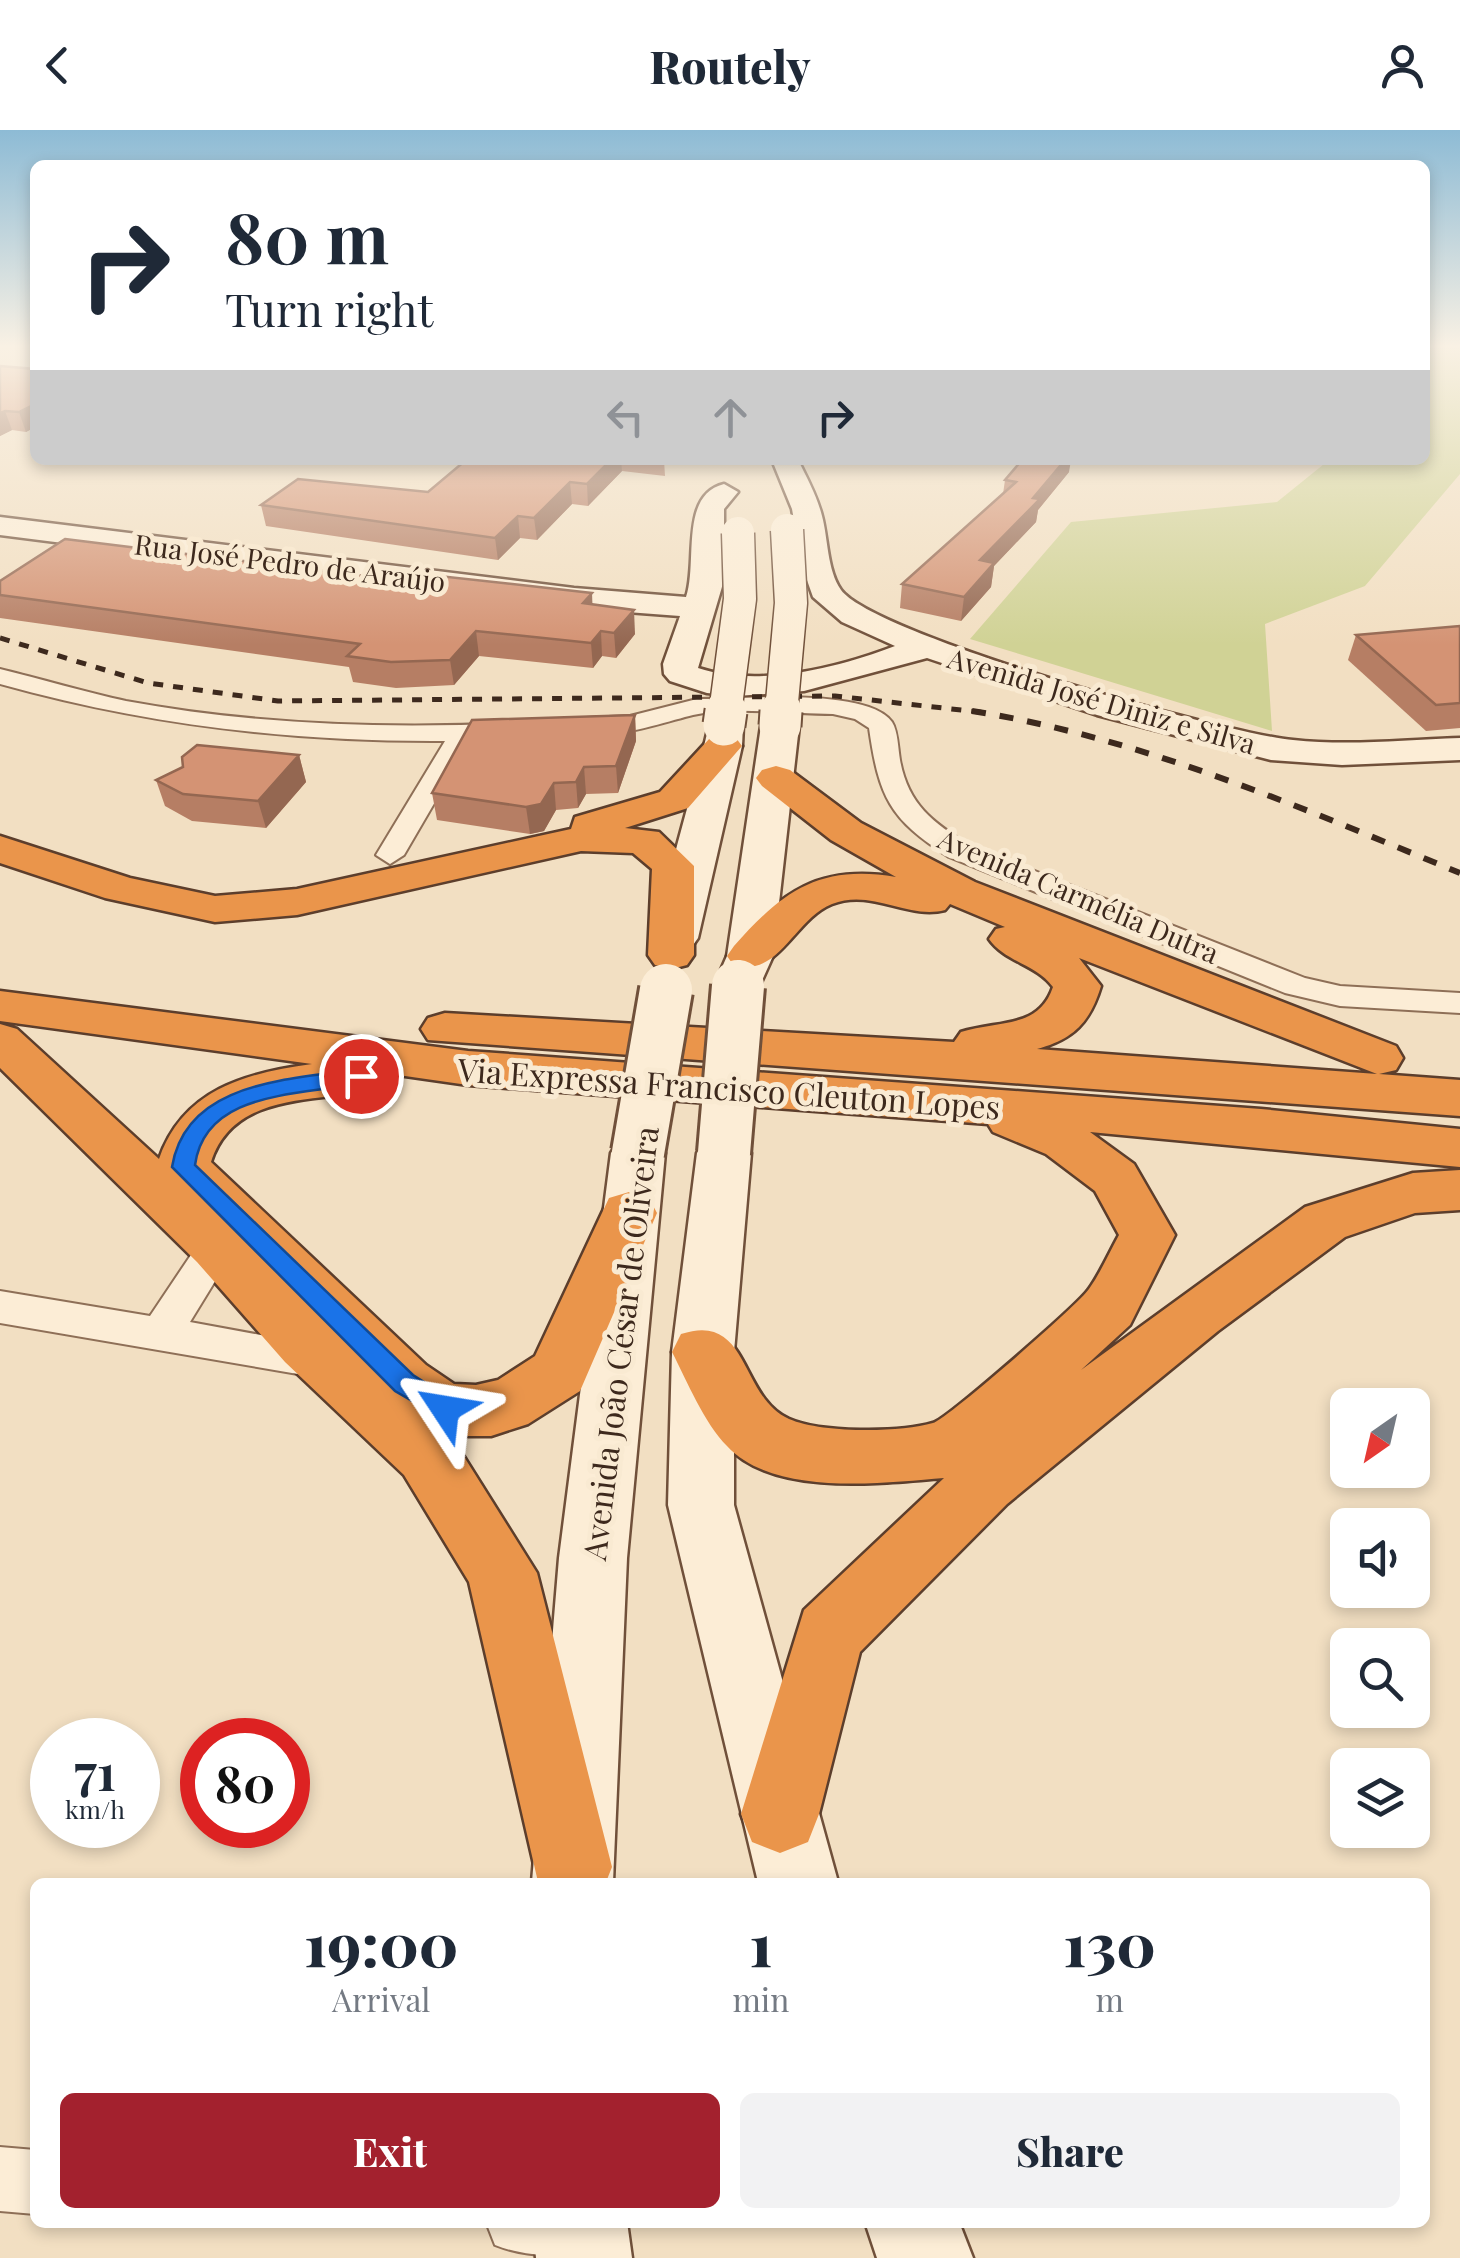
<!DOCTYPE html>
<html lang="en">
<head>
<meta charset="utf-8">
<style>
	body { margin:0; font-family:"Playfair Display",serif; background:#f2f2f3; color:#1f2937; height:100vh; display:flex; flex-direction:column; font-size:38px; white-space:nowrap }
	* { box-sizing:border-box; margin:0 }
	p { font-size:32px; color:#747a83 }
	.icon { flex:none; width:55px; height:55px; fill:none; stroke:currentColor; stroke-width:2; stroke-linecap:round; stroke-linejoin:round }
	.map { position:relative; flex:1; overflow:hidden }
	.side { position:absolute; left:30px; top:1748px; width:1400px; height:350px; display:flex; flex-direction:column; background:#fff; border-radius:15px; box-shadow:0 5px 15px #0003 }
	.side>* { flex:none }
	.top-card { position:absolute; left:30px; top:30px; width:1400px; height:305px; border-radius:15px; box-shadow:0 5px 15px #0003; background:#fff; color:#1f2937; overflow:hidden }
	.needle { width:65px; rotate:214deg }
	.controls { position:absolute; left:1330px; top:1258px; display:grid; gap:20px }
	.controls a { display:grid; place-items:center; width:100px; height:100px; border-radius:15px; background:#fff; box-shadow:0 5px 15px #0003; font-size:50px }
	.speed { position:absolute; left:30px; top:1588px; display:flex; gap:20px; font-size:50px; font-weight:700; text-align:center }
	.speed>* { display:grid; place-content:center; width:130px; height:130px; border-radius:50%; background:#fff; box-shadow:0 5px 15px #0003; line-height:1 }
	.speed small { font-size:25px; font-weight:400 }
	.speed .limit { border:15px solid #d22; background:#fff; color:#111 }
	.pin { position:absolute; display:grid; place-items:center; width:85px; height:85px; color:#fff; margin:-42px; border:5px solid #fff; border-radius:50%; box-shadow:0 2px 10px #0007 }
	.me { position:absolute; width:110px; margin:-55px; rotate:303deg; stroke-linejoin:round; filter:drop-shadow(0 0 8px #0008) }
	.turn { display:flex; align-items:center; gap:35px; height:210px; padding:0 30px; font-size:45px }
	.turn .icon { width:130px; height:130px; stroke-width:2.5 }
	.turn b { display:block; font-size:70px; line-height:85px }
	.lanes { display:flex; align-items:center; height:95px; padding:0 30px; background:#0003; justify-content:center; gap:50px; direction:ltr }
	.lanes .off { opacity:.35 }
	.eta { display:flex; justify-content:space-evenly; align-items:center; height:170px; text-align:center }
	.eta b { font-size:60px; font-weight:800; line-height:70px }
	.cta { display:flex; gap:20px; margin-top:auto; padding:20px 30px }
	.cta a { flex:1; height:115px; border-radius:15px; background:#a3212e; color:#fff; font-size:40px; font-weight:800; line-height:115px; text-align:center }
	.cta a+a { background:#f2f2f3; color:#1f2937 }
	header { display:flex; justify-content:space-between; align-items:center; height:130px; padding:0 30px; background:#fff; font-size:45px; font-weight:800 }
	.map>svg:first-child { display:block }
	.green { fill:#d0d295 }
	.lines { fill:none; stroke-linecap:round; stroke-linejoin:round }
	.street-casing { stroke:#8e6f57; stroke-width:4 }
	.secondary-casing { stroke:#70503a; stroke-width:5 }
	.highway-casing { stroke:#5c3e2c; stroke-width:5 }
	.street { fill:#fcedd6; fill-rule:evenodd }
	.secondary { fill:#fcedd6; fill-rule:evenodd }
	.highway { fill:#ea954b; fill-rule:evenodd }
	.rail-far1 { stroke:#3d291d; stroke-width:5; stroke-dasharray:10 10; stroke-linecap:butt }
	.rail { stroke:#3d291d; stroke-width:6; stroke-dasharray:14 14; stroke-linecap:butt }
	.secondary-bridge-far2-casing { stroke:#70503a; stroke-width:35; stroke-linecap:butt }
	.secondary-bridge-far1-casing { stroke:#70503a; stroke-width:45; stroke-linecap:butt }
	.secondary-bridge-casing { stroke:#70503a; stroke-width:58; stroke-linecap:butt }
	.secondary-bridge-far2 { stroke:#fcedd6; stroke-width:32 }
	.secondary-bridge-far1 { stroke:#fcedd6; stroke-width:41 }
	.secondary-bridge { stroke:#fcedd6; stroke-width:52 }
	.wall { fill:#b67e64 }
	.shaded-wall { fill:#946751 }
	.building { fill:#d49374; stroke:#946751; stroke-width:2.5 }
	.route { fill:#1a73e8; stroke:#114b97; stroke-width:2.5 }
	.labels { text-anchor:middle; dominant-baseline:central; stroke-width:10; stroke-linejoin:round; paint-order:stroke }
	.far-street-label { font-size:28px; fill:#3d291d; stroke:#f9ead2 }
	.street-label { font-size:32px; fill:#3d291d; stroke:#f9ead2 }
</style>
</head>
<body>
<header><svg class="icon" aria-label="back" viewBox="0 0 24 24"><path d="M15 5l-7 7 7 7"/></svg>Routely<svg class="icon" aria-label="person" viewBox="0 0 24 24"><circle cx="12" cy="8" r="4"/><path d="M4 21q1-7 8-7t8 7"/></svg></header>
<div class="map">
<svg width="1460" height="2128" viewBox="0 0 1460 2128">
	<rect width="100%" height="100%" fill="#f2dfc2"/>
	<polygon class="green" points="1425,217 1460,217 1460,344 1365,456 1265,494 1272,601 970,509 1071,392 1277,372 1329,330 1425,330"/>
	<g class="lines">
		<g class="street-casing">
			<g id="street">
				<path d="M0 539C42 549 84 562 126 571 255 595 385 599 516 593L529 601 516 609 471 610 404 725 390 734 376 725 445 611C293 612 146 595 0 554Z"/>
				<path d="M697 569C738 569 868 557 892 592 898 601 898 619 900 630 908 674 932 692 969 715L1305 848 1340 856 1460 863V883L1340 876 1285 863 949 727C889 689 879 667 869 598L855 589 833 584C792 584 732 576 693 585 667 591 593 618 573 596L586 588 630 586Z"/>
				<polygon points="217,1102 231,1107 236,1117 190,1192 342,1220 348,1232 342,1244 327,1249 0,1193 0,1161 150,1186 203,1107"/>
				<polygon points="0,2017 35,2020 35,2084 0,2081"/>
				<path d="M486 2092H610L612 2098 603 2121C569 2128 528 2128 495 2115Z"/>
			</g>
		</g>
		<g class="secondary-casing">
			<g id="secondary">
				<path d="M772 330H798C807 348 817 366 822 386 828 408 827 440 841 460 874 505 1226 604 1293 610 1348 616 1404 610 1460 608V630L1342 635 1271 630 1097 585 927 528 804 561 737 566 707 563 670 551 664 544 663 534 680 486 574 478 0 405V387L574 458 686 467C698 433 679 365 724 354L738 362 724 379V450L698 538C759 558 837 538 895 516L842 492 813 467 802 436 792 379Z"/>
				<polygon points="724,584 737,587 743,595 742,616 698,808 691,818 675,822 659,818 652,808 704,616 711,587"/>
				<polygon points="780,585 793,588 799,596 773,826 755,866 738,871 721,866 714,856 727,826 761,596 767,588"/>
				<polygon points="638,1004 657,1010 665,1023 627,1428 613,1752 532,1752 559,1428 611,1023 619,1010"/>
				<polygon points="724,1004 743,1010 751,1023 734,1222 734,1375 838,1752 758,1752 668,1375 672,1222 697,1023 705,1010"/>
				<polygon points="533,2092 627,2092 632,2128 536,2128"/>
				<polygon points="865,2092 959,2092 973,2128 877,2128"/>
			</g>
		</g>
		<g class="highway-casing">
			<g id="highway">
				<polygon points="723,605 736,608 742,616 688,678 625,698 659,702 694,736 694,825 687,835 671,839 655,835 648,825 652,739 633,723 581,721 297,785 215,792 105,768 0,733 0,706 130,748 215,766 297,759 571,699 575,687 660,662 710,608"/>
				<path d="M776 636 790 640 861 693 975 752 1396 916 1403 928 1396 940 1379 944 1460 950V986L428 910 421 899 428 888 445 883 954 912 961 902C999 890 1039 899 1053 857 1036 834 1005 832 989 809L996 799 1005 797 950 774 945 780C908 790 872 758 832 774 793 790 780 847 734 836L727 826 734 816C782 762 819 734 896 747L831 710 762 656 756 648 762 640ZM1079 828 1377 944 1037 919C1074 909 1090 892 1101 856Z"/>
				<path d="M0 861 468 921 1261 979 1460 999V1037L1090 1002 1134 1034 1175 1105 1130 1195 1081 1240 1305 1077 1413 1043 1460 1040V1080L1415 1083 1345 1107 1218 1201 1007 1374 860 1522 819 1684 808 1712 780 1723 752 1712 741 1684 804 1480 944 1348C882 1353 774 1367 727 1316 704 1293 687 1251 672 1222L681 1204C750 1181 739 1267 789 1289 821 1303 899 1303 933 1293 946 1290 1079 1174 1089 1159 1101 1142 1109 1123 1119 1105L1095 1061 1046 1024 993 1002 988 994 468 955 398 945 391 957C330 974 235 956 211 1032L426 1235 454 1254 476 1255 498 1250 535 1226 609 1068 629 1062 649 1068 657 1083 580 1261 528 1294 491 1306H451L537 1443 612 1737 606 1752H538L469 1452 404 1345 285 1232 197 1132 0 938V894L17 899 159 1029C183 960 245 943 312 934L0 891Z"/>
			</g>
		</g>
		<use href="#street" class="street"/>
		<use href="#secondary" class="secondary"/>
		<use href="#highway" class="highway"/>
		<polyline class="rail-far1" points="0,508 148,553 278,571 835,566 988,583"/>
		<path class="rail" d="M972 581C1142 608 1302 678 1460 743"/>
		<g class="secondary-bridge-far2-casing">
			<g id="secondary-bridge-far2">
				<polyline points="725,583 740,469 738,403"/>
				<polyline points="781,583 791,473 787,400"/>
			</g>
		</g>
		<g class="secondary-bridge-far1-casing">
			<g id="secondary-bridge-far1">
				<polyline points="724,595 726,581"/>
				<polyline points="780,596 781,581"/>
			</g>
		</g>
		<g class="secondary-bridge-casing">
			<g id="secondary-bridge">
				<polyline points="638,1023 666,860"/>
				<polyline points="724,1023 738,856"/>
			</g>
		</g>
		<use href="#secondary-bridge-far2" class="secondary-bridge-far2"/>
		<use href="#secondary-bridge-far1" class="secondary-bridge-far1"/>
		<use href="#secondary-bridge" class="secondary-bridge"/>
	</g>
	<g class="wall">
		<polygon points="0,236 35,239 35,297 26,302 12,300 0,306"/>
		<polygon points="466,330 664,330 665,346 622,341 588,376 572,374 537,410 520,408 498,430 266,396 261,375 428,362"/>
		<polygon points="1069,342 1038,380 1036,392 994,436 991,457 961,491 900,478 902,454 1003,364 1005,350"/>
		<polygon points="0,451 592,474 635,504 616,528 602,526 593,538 479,526 454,555 396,558 353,552 349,537 0,488"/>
		<polygon points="1460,496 1460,598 1426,601 1348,530 1356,505"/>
		<polygon points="635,585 636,611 618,663 586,664 578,678 556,680 544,701 530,704 437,690 432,663"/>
		<polygon points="299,625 306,652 266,698 192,691 165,676 156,650"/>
	</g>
	<g class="shaded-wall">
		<polygon points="35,274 35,297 26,302 19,282"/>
		<polygon points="5,281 12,300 0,306 0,283"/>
		<polygon points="611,330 621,330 622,341 588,376 587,354"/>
		<polygon points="1065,330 1071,330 1069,342 1038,380 1036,392 994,436 991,457 961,491 964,467 980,430"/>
		<polygon points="570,352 572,374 537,410 534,388"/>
		<polygon points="518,386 520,408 498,430 495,408"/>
		<polygon points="592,463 593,488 583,473"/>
		<polygon points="634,480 635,504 616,528 614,503"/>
		<polygon points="476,501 479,526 454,555 450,530"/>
		<polygon points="601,501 602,526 593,538 591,513"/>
		<polygon points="635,585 636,611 618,663 616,636"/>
		<polygon points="299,625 306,652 266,698 258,671"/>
		<polygon points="584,637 586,664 578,678 576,652"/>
		<polygon points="554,653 556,680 544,701 530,704 526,677"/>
	</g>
	<g class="building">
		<polygon points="0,236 35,239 35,274 19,282 5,281 0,283"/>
		<polygon points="466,330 611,330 587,354 570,352 534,388 518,386 495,408 261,375 298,349 428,362"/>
		<polygon points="1022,330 1065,330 1033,368 1040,369 980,430 994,433 964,467 902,454 1016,352 1005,350"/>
		<polygon points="65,409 422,453 430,445 548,458 592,463 583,473 634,480 614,503 601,501 591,513 476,501 450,530 391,532 347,526 360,514 0,465 0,451"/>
		<polygon points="1460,496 1460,573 1436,575 1356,505"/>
		<polygon points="635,585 616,636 584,637 576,652 554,653 541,674 526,677 432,663 472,590"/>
		<polygon points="197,615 299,625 258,671 183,664 156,650 183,637 182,627"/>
	</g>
	<linearGradient id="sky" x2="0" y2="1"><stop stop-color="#8dbbd5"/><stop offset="0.42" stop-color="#f9f1e4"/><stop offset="1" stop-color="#f9f1e4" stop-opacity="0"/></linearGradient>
	<rect width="1460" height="515" fill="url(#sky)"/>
	<path class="route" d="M361 939 368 941V951C310 967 206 956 195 1035L413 1245 454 1271 458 1279 454 1287 445 1290 395 1261 172 1037C186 950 291 950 361 939Z"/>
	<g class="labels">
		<g class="far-street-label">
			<text transform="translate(290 432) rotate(7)">Rua José Pedro de Araújo</text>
			<text transform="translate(1102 570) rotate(16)">Avenida José Diniz e Silva</text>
			<text transform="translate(1079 765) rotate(23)">Avenida Carmélia Dutra</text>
		</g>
		<g class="street-label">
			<text transform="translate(729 957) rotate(4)">Via Expressa Francisco Cleuton Lopes</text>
			<text transform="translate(619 1213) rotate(-83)">Avenida João César de Oliveira</text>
		</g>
	</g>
</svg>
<div class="controls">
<a><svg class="needle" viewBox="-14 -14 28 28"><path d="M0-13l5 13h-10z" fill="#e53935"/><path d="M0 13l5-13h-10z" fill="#747a83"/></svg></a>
<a><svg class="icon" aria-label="sound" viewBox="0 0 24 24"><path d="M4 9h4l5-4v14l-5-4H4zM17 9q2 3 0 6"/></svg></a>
<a><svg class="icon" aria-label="search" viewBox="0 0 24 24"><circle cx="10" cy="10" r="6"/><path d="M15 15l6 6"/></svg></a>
<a><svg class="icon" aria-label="layers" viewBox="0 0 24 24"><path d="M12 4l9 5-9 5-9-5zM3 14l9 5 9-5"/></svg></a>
</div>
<div class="speed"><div>71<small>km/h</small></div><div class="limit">80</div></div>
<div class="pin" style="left:361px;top:946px;background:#d93025"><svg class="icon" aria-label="arrive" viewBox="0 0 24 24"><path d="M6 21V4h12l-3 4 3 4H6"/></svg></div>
<svg class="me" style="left:445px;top:1279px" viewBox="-20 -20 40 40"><path d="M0-17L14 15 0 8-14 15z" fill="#1a73e8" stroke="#fff" stroke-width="4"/></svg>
<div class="top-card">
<div class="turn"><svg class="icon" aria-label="right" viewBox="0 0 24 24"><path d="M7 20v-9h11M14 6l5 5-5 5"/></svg><div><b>80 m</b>Turn right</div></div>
<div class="lanes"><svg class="icon off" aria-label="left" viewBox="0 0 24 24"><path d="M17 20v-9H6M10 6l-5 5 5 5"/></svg><svg class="icon off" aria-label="ahead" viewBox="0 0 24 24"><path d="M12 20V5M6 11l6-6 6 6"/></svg><svg class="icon" aria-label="right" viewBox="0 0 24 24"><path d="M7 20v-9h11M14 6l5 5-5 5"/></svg></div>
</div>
<section class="side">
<div class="eta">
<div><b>19:00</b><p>Arrival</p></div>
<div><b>1</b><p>min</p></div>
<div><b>130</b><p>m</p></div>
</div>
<div class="cta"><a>Exit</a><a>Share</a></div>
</section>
</div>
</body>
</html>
